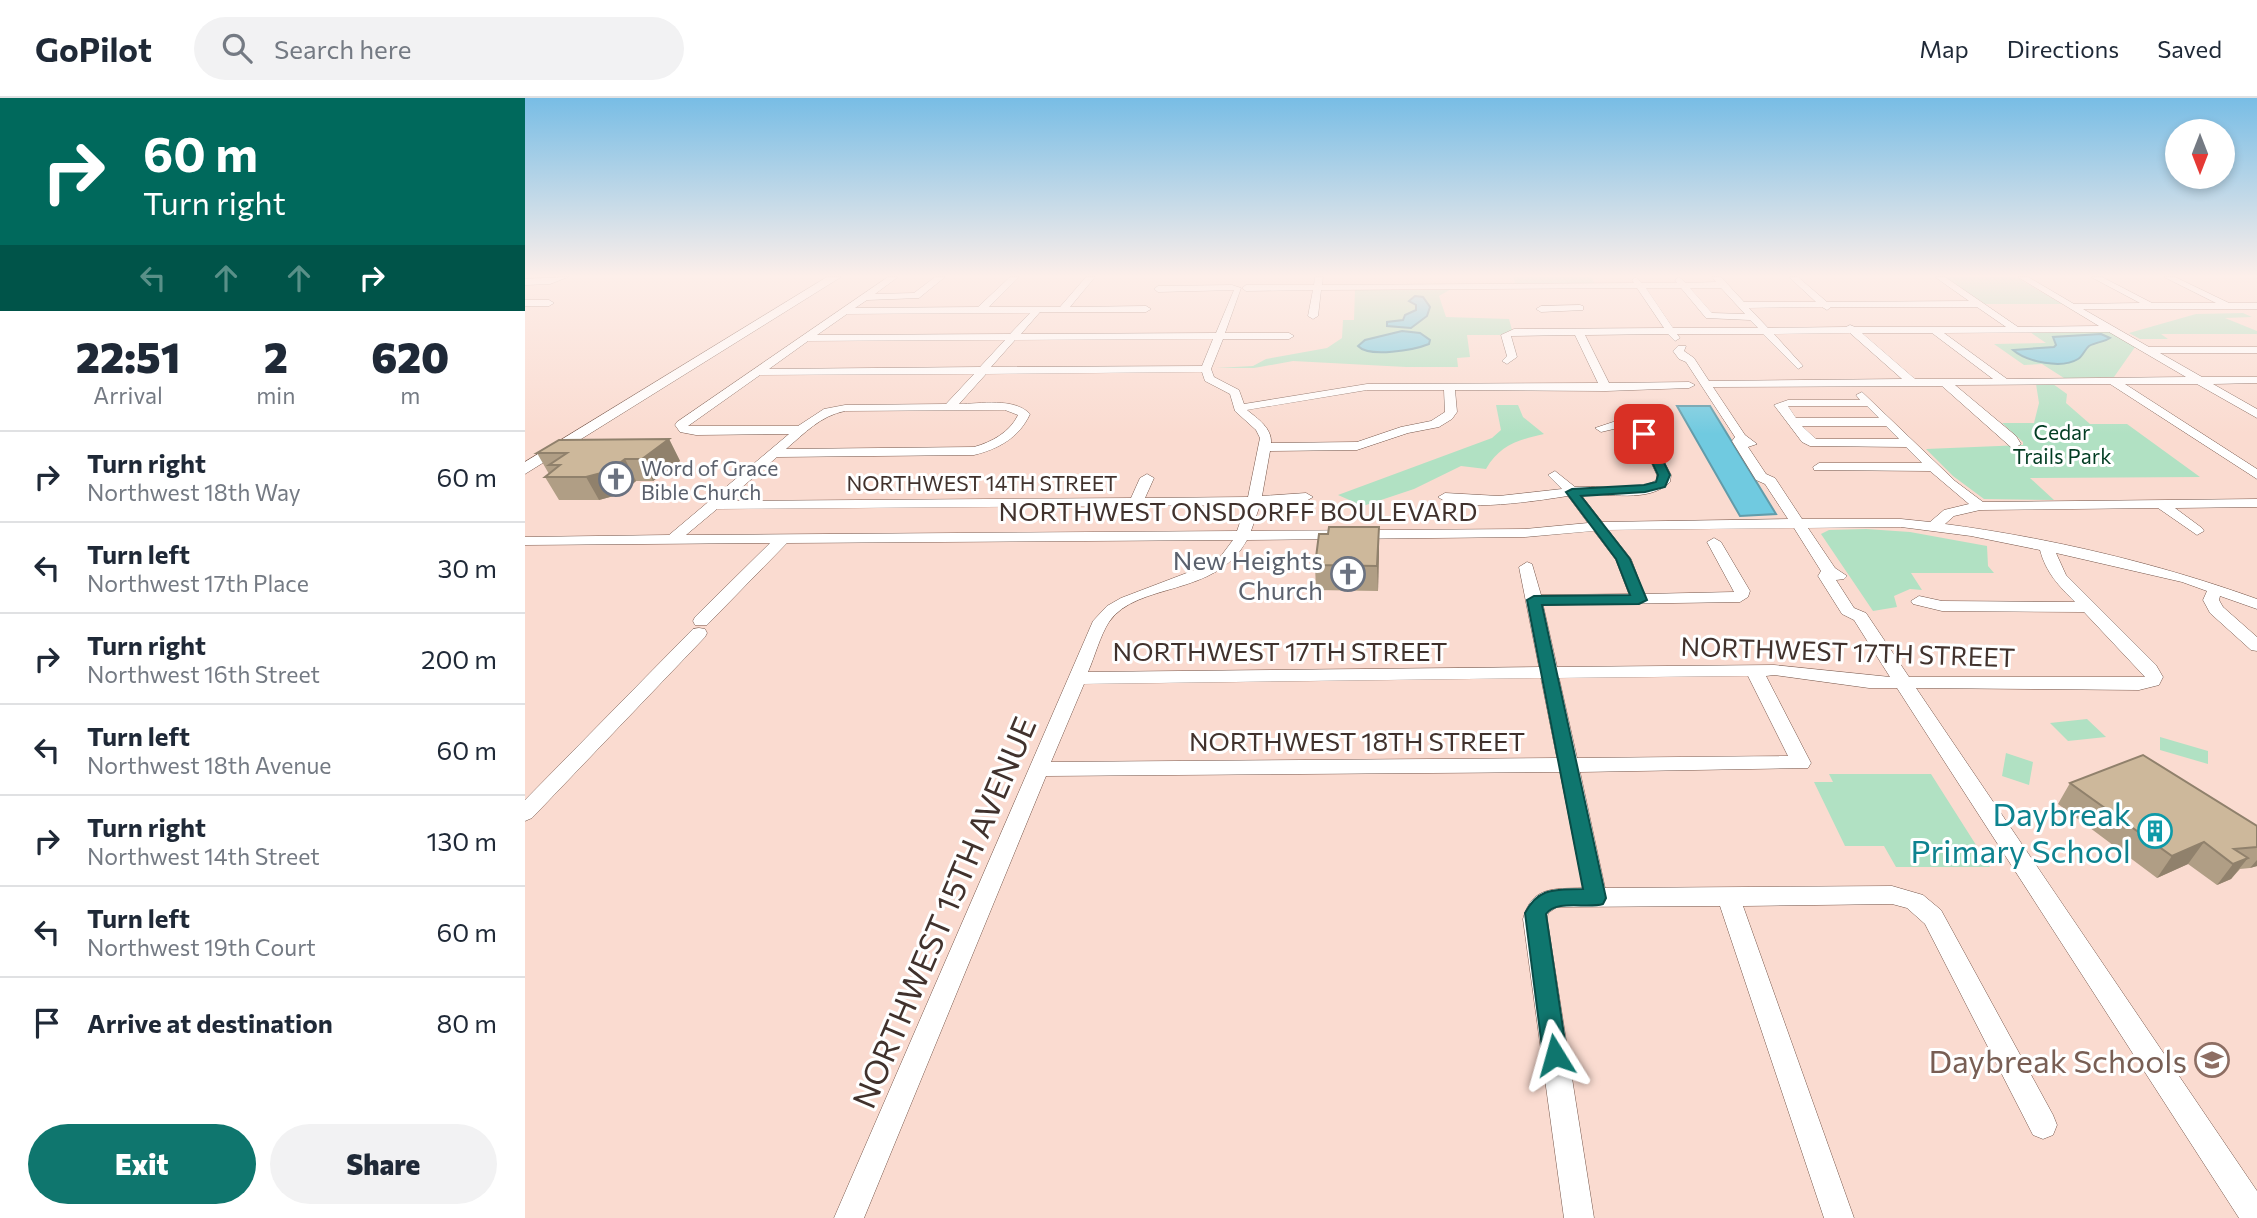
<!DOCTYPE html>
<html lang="en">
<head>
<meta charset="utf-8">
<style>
	body { margin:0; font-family:Commissioner,sans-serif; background:#f2f2f3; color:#1f2937; height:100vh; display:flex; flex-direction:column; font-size:26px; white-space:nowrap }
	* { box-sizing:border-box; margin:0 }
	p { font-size:23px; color:#747a83 }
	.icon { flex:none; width:38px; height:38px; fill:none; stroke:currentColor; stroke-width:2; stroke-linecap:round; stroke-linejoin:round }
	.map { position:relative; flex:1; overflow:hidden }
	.sheet { display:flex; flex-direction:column; background:#fff; width:525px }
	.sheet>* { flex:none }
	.hud { background:#00695c; color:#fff; overflow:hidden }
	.needle { width:46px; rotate:180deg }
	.controls { position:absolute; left:1640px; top:21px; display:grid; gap:14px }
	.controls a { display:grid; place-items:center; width:70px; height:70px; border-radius:50%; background:#fff; box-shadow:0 4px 10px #0003; font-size:35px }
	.pin { position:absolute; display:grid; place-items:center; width:60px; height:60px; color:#fff; margin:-30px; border-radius:14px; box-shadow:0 4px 10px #0006 }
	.me { position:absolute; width:77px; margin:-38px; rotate:352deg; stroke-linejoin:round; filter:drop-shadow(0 0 5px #0008) }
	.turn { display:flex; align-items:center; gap:24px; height:147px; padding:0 28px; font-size:32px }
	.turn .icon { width:91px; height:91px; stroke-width:2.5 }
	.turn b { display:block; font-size:49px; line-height:60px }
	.lanes { display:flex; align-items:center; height:66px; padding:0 28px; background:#0003; justify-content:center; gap:35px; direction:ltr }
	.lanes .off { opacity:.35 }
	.eta { display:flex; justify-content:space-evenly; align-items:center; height:119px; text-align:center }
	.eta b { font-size:42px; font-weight:800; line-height:49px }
	.primary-button { display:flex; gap:14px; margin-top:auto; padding:14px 28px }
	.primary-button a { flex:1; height:80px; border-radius:42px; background:#0f766e; color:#fff; font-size:28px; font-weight:800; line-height:80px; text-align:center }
	.primary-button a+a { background:#f2f2f3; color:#1f2937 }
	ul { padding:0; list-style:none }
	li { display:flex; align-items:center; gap:21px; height:91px; padding:0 28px; border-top:2px solid #e0e1e3 }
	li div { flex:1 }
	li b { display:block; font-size:26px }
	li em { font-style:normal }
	header { display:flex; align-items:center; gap:42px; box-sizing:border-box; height:98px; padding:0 35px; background:#fff; border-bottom:2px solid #e0e1e3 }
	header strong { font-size:33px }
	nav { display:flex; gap:38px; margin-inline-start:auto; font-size:24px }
	.search { width:490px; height:63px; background:#f2f2f3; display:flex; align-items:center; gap:18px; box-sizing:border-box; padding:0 24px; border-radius:38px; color:#747a83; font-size:26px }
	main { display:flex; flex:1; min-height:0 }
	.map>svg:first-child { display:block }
	.green { fill:#b1e1c3 }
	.water { fill:#70cae0; stroke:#629caa; stroke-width:2 }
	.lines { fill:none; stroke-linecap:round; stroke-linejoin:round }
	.minor-casing { stroke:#76564a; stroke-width:1 }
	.major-casing { stroke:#76564a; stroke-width:1 }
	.minor { fill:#fff; fill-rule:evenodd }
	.major { fill:#fff; fill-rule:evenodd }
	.wall { fill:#b09e85 }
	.shaded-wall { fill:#90816c }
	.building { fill:#cdb89b; stroke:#90816c; stroke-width:2 }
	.route { fill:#0f766e; stroke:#0a4d48; stroke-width:2 }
	.labels { text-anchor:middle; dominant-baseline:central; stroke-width:6; stroke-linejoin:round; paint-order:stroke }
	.far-park-label { font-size:21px; fill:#023d23; stroke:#fff }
	.far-worship-label { font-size:21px; fill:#5b616d; stroke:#fff; text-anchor:start }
	.far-street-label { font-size:21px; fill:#41322d; stroke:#fff }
	.street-label { font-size:26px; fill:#41322d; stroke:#fff }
	.worship-label { font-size:26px; fill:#5b616d; stroke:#fff; text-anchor:end }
	.near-culture-label { font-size:32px; fill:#0d838f; stroke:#fff; text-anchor:end }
	.near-street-label { font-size:32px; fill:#41322d; stroke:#fff }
	.near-education-label { font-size:32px; fill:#785e54; stroke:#fff; text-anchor:end }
</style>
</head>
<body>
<header>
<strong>GoPilot</strong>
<div class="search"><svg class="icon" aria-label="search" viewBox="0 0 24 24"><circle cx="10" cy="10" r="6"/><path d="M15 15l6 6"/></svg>Search here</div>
<nav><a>Map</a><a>Directions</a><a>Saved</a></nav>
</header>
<main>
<section class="sheet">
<div class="hud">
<div class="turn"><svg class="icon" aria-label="right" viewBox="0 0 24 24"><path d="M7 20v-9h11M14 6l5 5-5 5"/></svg><div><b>60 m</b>Turn right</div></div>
<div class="lanes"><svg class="icon off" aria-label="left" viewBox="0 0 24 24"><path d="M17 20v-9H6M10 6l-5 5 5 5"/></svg><svg class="icon off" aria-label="ahead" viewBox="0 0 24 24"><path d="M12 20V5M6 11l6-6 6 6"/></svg><svg class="icon off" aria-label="ahead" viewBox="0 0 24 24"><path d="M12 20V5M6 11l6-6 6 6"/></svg><svg class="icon" aria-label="right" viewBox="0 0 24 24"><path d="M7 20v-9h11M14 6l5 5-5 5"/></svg></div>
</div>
<div class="eta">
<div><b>22:51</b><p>Arrival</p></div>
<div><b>2</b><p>min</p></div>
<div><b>620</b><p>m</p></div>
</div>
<ul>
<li><svg class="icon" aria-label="right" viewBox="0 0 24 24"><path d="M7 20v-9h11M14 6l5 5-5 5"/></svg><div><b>Turn right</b><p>Northwest 18th Way</p></div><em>60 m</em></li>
<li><svg class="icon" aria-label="left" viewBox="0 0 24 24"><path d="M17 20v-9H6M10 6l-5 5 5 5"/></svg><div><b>Turn left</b><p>Northwest 17th Place</p></div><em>30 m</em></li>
<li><svg class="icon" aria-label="right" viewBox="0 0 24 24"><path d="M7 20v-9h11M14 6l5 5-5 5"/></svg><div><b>Turn right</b><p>Northwest 16th Street</p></div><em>200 m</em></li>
<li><svg class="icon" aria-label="left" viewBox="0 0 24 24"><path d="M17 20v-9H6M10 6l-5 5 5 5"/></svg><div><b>Turn left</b><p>Northwest 18th Avenue</p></div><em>60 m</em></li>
<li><svg class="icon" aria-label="right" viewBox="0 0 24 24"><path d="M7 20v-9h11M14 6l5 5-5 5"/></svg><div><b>Turn right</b><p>Northwest 14th Street</p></div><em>130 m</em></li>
<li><svg class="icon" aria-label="left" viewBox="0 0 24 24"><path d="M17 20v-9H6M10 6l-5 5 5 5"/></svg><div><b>Turn left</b><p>Northwest 19th Court</p></div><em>60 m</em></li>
<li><svg class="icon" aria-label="arrive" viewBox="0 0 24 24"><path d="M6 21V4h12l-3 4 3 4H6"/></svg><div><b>Arrive at destination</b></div><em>80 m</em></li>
</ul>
<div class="primary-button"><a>Exit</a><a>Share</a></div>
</section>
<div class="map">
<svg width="1732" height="1120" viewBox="0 0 1732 1120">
	<rect width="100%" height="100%" fill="#fadbd0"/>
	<g class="green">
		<polygon points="988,179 1066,179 1070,186 991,187"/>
		<polygon points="1420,179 1491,179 1537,206 1460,206"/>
		<polygon points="926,191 914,198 921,219 984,221 987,232 975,237 942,237 945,259 932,260 933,269 881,269 768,263 729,270 691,270 728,268 741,261 802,250 817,240 818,222 829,222 830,192"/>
		<polygon points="1718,215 1727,219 1700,220 1732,233 1732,236 1636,236 1643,241 1615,241 1604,235 1671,216"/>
		<polygon points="1505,234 1585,234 1610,249 1589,279 1539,280 1517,266 1499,267 1469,246 1521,245"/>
		<polygon points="1511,286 1528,286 1542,296 1541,305 1565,326 1602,326 1675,379 1505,380 1529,402 1459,401 1428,378 1401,351 1498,347 1498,344 1477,325 1509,325 1514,305"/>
		<path d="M971 307H993L998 319 1019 336C993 342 975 347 961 371L936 368 889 391 838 408 813 397 967 340 976 332Z"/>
		<polygon points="1341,431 1385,434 1462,448 1463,468 1469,475 1386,475 1397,492 1385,491 1369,498 1372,509 1348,513 1296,436 1304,432"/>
		<polygon points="1562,621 1581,639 1543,643 1525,625"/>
		<polygon points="1635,639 1683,653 1683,666 1635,652"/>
		<polygon points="1481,655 1508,664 1504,687 1477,678"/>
		<polygon points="1304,676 1406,676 1465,769 1371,769 1359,748 1320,748 1289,684 1308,684"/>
	</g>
	<g class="water">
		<polygon points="890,198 898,199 905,209 902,218 886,230 862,228 862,224 878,222 880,217 891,212 891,207 884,203"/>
		<path d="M877 233 895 235 905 242 904 246C889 252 844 260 833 248L840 242Z"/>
		<path d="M1576 236 1585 240C1579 244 1571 244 1564 248 1560 251 1558 258 1553 261 1537 271 1502 264 1488 252L1529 249 1531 247 1528 239Z"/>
		<polygon points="1152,308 1185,308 1251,416 1215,418"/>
	</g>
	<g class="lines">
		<g class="minor-casing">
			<g id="minor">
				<polygon points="43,179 25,186 0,187 0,181"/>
				<path d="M363 179H373L350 196 389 195 410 179H420L394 200 342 202 330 210 453 209 485 179H494L464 209H535L561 179H570L545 209 621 208 626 211 621 214H515L496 236 691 235 709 192 633 194 629 191 633 188 707 187 716 190 700 235H764L769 238 764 241H698L686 271 689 279 714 292 719 306 842 286 1073 285 1050 237 986 238 992 259 982 266 977 263 982 258 976 237 989 231 1139 230 1112 190 796 192 793 218 788 221 783 218 788 192 721 193 717 190 721 187H789L790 179H798L797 187 1109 185 1107 182 1111 179 1117 185H1152L1150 182 1154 179 1161 185 1191 184 1187 179H1196L1219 204H1291L1264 179H1273L1302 204 1444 203 1410 179H1420L1493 229 1574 228 1493 179H1503L1549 206 1615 205 1566 179H1577L1627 205H1691L1639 179H1650L1704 205H1732V211H1558L1624 249H1732V255H1635L1677 279H1732V285L1688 286 1732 311V320L1672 286H1600L1732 371V381L1585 286 1430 287 1491 338 1496 346 1488 351 1417 288 1188 289 1220 337 1232 346 1223 349 1241 376 1250 380 1277 421H1376L1405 424 1419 412 1444 406 1405 373 1289 372 1288 369 1294 365H1397L1381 349 1285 348 1277 344 1249 307 1263 302H1335L1331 297 1337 294 1430 383 1458 404 1732 401V409L1650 410 1677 430 1679 433 1672 437 1633 410 1455 412 1429 418 1420 426C1525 440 1632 465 1732 501V511L1695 498 1694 502 1698 509 1732 539V553L1726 552 1685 515 1678 502 1682 493 1657 484 1531 455 1541 477 1631 567 1638 579 1634 587 1614 592 1391 590 1732 1093V1120H1714L1372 590H1344L1249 577 1241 578 1286 665 1283 670 1055 674 1080 790 1367 788 1398 797 1416 812 1528 1017 1532 1027 1528 1037 1518 1041 1508 1037 1400 826 1382 810 1367 806 1218 808 1329 1120H1299L1195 808 1032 809 1023 815 1022 821 1069 1120H1039L998 821C1007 788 1028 791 1058 790L1035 674 521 678 339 1120H309L568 523 582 508 596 500 680 468 696 458 708 442 262 445 182 527H170L168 523 170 519 245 445 0 447V439L144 437 264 336 171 337 155 334 150 327 152 324ZM1121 190H1156L1181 220 1225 222 1233 230H1148ZM1165 190H1196L1220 216 1187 215ZM1297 209 1302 212 1306 209H1452L1481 229H1330L1325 227 1321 229 1243 230 1224 210ZM505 215 485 236 292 237 322 216ZM1584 234 1661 279 1482 281 1419 235ZM1325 235 1377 281 1184 283 1169 260 1159 253 1161 248H1153L1148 253 1154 261 1161 264 1210 339 1207 343 1231 382 1240 386 1263 421 1077 424 1056 397C1084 394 1123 406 1145 384L1146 377 1123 333 1094 322 1070 330 1076 334 1093 330 1114 338 1132 377V382C1109 395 1076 387 1050 389L1030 373 1023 377 1037 391 974 398 920 395 913 399C933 416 1016 402 1043 398L1063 425 1000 431 726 433 735 407 781 403 788 399 781 395 737 398 745 353 832 352 883 335 914 329 927 321 932 314 930 292 1081 293 1164 290 1170 287 1164 284 1084 285 1060 237 1143 236 1150 243 1155 240 1152 236H1238L1273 271 1278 268 1249 236ZM1337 235H1407L1468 281H1390ZM688 241 677 268 466 269 490 242ZM480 242 455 269 244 271 283 243ZM677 274 680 283 705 296 710 313 731 332 735 340 723 399 620 400 629 380 622 376 615 380 606 400 201 403 252 359 449 357C473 351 494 340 505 316 489 299 455 306 434 306L461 276ZM449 276 421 306 320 307 299 311 273 328H163L235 277ZM842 292H919L920 314 906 323 876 329 832 344 746 345C747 330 733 321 722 312ZM1263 308H1342L1354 320H1271ZM480 312 493 317C485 334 467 344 449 349L261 351C280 335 295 318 320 313ZM1277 328H1361L1374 341H1291ZM721 407 712 433 161 437 192 411ZM1376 429 1446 438 1515 452C1521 475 1534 488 1550 504L1417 503 1394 498 1386 503 1388 506 1417 513 1559 514 1620 579H1384L1341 515 1329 510 1311 482 1319 481 1322 478 1310 470 1283 430ZM1269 430 1296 473 1293 478 1317 516 1329 522 1365 579 1249 567 1032 569 1018 507 1215 504 1223 499 1225 493 1196 444 1189 440 1182 444 1209 494 1119 496 1106 461 1083 432ZM1069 433 1091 462 1104 496 1016 497 1007 466 1002 464 994 469 1014 569 563 574C570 558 575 538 584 524 612 483 691 500 722 442L1000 439ZM1223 578 1263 658 1052 660 1034 580ZM1016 580 1032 660 526 664 559 586Z"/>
				<polygon points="0,202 24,202 29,205 24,208 0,208"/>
				<polygon points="1055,207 1058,208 1058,212 1016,214 1011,211 1016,208"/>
				<polygon points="174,530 180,531 182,535 180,539 7,720 0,723 0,702 168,531"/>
			</g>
		</g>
		<g class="major-casing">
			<polygon id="major" points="302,179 316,179 0,376 0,364"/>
		</g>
		<use href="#minor" class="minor"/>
		<use href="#major" class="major"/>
	</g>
	<g class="wall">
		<polygon points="144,341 155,363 128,383 111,383 96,396 74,402 34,402 20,379 24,376 12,355"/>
		<polygon points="854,453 853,493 791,492 790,467"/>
		<polygon points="1545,685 1732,728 1732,768 1725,770 1715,771 1706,781 1692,787 1663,766 1632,780 1533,706"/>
	</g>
	<g class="shaded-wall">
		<polygon points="144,341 155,363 128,383 117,361"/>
		<polygon points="100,361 111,383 96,396 74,402 61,379"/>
		<polygon points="854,429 854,453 853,493 852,468"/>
		<polygon points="1679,744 1663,766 1632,780 1647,758"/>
		<polygon points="1723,760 1706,781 1692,787 1708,766"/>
		<polygon points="1732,762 1732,768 1725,770"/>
	</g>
	<g class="building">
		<polygon points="144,341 117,361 100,361 84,373 61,379 20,379 35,367 24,367 42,355 12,355 34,342"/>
		<polygon points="804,429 854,429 852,468 790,467 794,436 803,436"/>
		<polygon points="1618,657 1732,728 1732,749 1709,751 1723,760 1708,766 1679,744 1647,758 1545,685"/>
	</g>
	<linearGradient id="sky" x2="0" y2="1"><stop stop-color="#78bde5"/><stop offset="0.53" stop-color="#fdefea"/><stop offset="1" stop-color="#fdefea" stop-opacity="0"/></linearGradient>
	<rect width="1732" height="336" fill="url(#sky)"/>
	<path class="route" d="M1119 332 1125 336 1145 377 1140 389 1120 394 1056 398 1105 461 1122 502 1114 506 1017 507 1081 800 1078 806C1062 811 1032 801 1021 816L1042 957 1039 965 1030 968 1021 965 1018 957 1000 815C1014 788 1032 792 1058 791L1002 502 1009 498 1105 497 1091 461 1041 394 1047 391 1119 387 1131 384 1133 377 1114 336Z"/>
	<defs>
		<g id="church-ring" transform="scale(1.75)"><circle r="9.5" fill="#fff" stroke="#6b7280" stroke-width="1.5"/><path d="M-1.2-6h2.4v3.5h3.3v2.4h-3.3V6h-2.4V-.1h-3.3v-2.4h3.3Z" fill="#6b7280"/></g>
		<g id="building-ring" transform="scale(1.75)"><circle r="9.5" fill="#fff" stroke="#0f9aa8" stroke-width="1.5"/><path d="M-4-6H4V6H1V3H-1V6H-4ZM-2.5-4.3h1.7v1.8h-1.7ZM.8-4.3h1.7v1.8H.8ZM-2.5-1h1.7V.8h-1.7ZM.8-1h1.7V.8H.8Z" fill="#0f9aa8"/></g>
		<g id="school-ring" transform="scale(1.75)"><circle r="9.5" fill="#fff" stroke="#8d6e63" stroke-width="1.5"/><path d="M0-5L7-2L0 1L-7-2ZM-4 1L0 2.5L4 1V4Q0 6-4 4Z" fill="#8d6e63"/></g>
	</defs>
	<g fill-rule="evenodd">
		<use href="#church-ring" x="91" y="381"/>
		<use href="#church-ring" x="823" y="476"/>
		<use href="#building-ring" x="1630" y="733"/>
		<use href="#school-ring" x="1687" y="962"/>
	</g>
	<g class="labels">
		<g class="far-park-label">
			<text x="1537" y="333">Cedar<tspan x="1537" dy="24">Trails Park</tspan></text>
		</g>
		<g class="far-worship-label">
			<text x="116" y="369">Word of Grace<tspan x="116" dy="24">Bible Church</tspan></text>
		</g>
		<g class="far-street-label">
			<text x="457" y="384">NORTHWEST 14TH STREET</text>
		</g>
		<g class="street-label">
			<text x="713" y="412">NORTHWEST ONSDORFF BOULEVARD</text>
			<text x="755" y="552">NORTHWEST 17TH STREET</text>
			<text transform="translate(1323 553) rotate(2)">NORTHWEST 17TH STREET</text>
			<text x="832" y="642">NORTHWEST 18TH STREET</text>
		</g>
		<g class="worship-label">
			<text x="798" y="461">New Heights<tspan x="798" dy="30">Church</tspan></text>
		</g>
		<g class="near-culture-label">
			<text x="1606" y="715">Daybreak<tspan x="1606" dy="37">Primary School</tspan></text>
		</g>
		<g class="near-street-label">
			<text transform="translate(418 814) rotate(-67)">NORTHWEST 15TH AVENUE</text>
		</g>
		<g class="near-education-label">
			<text x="1662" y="962">Daybreak Schools</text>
		</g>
	</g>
</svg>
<div class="controls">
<a><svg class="needle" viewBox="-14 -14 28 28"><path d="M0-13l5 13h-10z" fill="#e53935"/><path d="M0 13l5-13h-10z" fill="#747a83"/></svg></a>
</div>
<div class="pin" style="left:1119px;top:336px;background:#d93025"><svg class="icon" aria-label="arrive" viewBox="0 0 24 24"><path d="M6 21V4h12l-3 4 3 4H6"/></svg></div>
<svg class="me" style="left:1030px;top:957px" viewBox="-20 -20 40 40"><path d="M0-17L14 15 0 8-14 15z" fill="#0f766e" stroke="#fff" stroke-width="4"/></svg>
</div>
</main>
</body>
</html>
